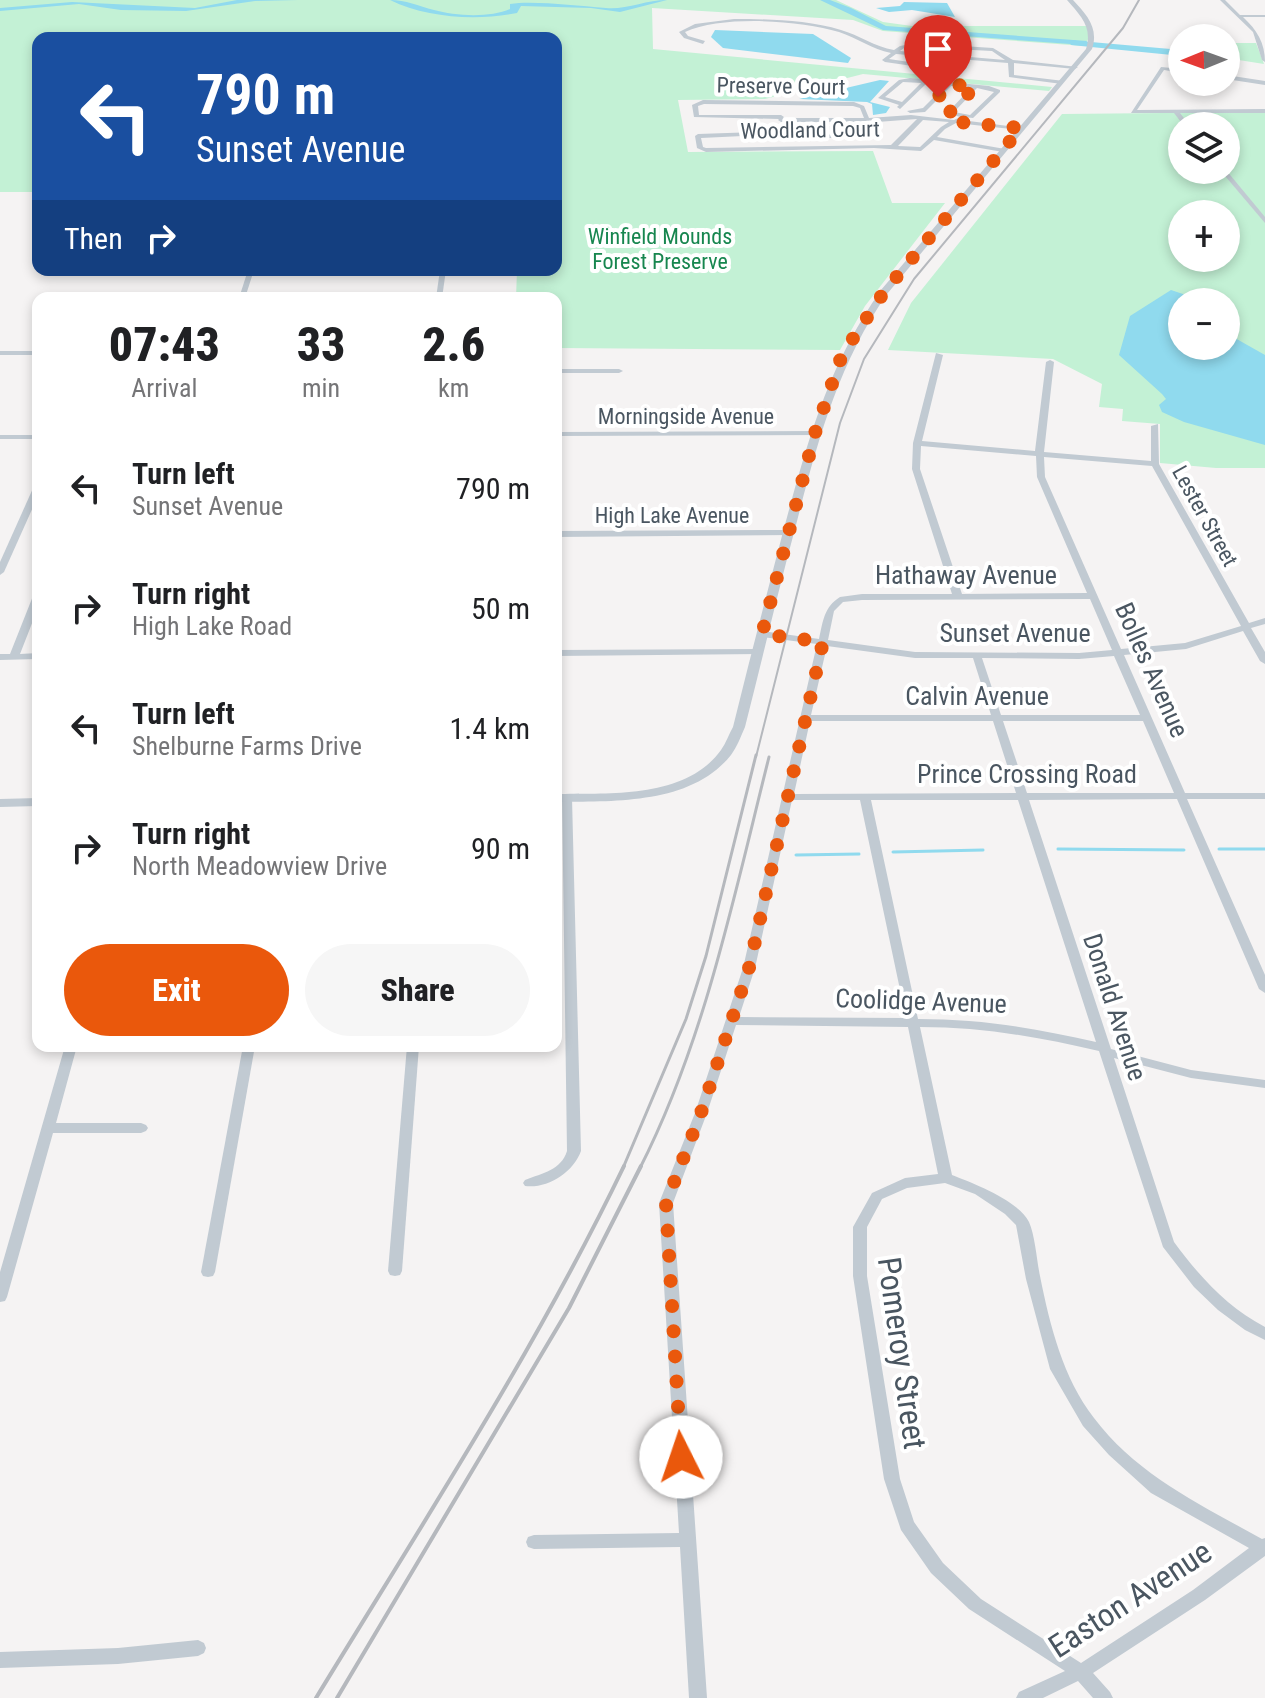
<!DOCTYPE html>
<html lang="en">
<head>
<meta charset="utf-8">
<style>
	body { margin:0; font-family:"Roboto Condensed",sans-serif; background:#f6f6f6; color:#202124; height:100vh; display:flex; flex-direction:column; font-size:30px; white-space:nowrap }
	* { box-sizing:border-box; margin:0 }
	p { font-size:26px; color:#757577 }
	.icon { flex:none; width:44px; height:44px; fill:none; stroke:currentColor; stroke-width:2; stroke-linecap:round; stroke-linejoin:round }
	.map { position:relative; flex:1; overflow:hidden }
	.details { position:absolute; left:32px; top:292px; width:530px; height:760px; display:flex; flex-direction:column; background:#fff; border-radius:16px; box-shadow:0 4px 12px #0003 }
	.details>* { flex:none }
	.banner { position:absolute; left:32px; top:32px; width:530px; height:244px; border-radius:16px; box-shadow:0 4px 12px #0003; background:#1a4fa0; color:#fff; overflow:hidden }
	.needle { width:52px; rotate:269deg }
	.tools { position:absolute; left:1168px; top:24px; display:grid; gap:16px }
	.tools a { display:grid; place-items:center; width:72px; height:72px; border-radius:50%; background:#fff; box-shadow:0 4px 12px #0003; font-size:40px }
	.pin { position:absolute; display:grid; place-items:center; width:68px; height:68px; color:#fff; margin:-82px -34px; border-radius:50% 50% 50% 0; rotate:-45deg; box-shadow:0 0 8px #0007 }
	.pin .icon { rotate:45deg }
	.me { position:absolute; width:88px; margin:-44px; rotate:356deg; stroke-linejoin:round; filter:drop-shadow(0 0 6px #0008) }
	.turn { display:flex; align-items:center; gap:28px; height:168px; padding:0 32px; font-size:36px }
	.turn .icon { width:104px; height:104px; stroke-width:2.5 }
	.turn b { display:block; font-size:56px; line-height:68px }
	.then { display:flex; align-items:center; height:76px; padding:0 32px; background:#0003; gap:16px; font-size:30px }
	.eta { display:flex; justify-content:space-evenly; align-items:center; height:136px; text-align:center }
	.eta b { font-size:48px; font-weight:800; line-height:56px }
	.action { display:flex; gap:16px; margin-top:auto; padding:16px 32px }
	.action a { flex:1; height:92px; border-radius:48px; background:#ea580c; color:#fff; font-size:32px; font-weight:800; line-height:92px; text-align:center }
	.action a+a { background:#f6f6f6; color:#202124 }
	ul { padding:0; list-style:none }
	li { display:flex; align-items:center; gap:24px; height:120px; padding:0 32px }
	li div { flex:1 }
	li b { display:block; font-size:30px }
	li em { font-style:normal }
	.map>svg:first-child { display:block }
	.green { fill:#c3f1d5; fill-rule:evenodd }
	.water { fill:#90daee }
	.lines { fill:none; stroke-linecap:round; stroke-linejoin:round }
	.stream { stroke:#90daee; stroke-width:3 }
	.river { fill:#90daee; fill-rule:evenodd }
	.minor { fill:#c1cad2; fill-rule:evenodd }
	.tertiary { fill:#c1cad2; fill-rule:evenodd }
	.rail-far2 { stroke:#b5b8bd; stroke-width:2 }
	.rail-far1 { stroke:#b5b8bd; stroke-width:3 }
	.rail { stroke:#b5b8bd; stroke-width:4 }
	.route { stroke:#ea580c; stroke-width:14; stroke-dasharray:0 25.2 }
	.labels { text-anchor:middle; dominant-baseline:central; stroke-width:8; stroke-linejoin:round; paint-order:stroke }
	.far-street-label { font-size:22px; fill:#4a5661; stroke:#fff }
	.far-park-label { font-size:22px; fill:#17864f; stroke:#fff }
	.street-label { font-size:26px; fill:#4a5661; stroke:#fff }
	.near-street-label { font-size:32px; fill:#4a5661; stroke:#fff }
</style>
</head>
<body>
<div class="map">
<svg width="1265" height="1698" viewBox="0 0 1265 1698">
	<rect width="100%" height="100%" fill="#f5f3f3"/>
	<g class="green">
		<polygon points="0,0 836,0 883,22 912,26 1087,26 1089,37 1085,46 883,31 853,20 652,8 653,49 1052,87 1049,91 863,74 765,99 678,100 688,152 873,151 892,203 945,203 865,306 840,350 556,348 556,298 516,298 517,270 556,270 556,38 38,38 38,192 0,192"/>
		<polygon points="1226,43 1256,43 1264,64 1226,58"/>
		<path d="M1265 112V468H1216L1160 463V424L1122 421 1123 409 1099 407 1102 384 1053 359 888 350 911 303 1062 114ZM1182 126H1226V170H1182ZM1182 214H1226V258H1182ZM1182 302H1226V346H1182Z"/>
	</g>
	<g class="water">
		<polygon points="237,0 298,0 255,1 186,11 121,10 79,4 0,11 0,8 72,2 195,8"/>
		<path d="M390 0C406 0 418 6 434 10 455 16 490 18 510 9V4L519 3C549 2 577 6 606 8 625 10 646 0 667 0L620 12 591 8 521 6 517 13C476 21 427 18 390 0Z"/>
		<polygon points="820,0 830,0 851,8 886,26 1087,41 1084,45 883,30"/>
		<polygon points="904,2 947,3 955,17 912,10 889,12 876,8 900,6"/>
		<polygon points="715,30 813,34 851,58 848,63 723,48 711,37"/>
		<polygon points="880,80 889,81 870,102 890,107 886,113 873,115 872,104 867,102 799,99"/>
		<polygon points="1171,290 1207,302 1182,302 1182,346 1226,346 1226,333 1265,355 1265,445 1184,422 1162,412 1159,405 1166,399 1162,394 1119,355 1130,316"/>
	</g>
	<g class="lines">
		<g class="stream">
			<polyline points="1058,849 1184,850"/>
			<polyline points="1219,849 1265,849"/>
			<polyline points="893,852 983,850"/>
			<polyline points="796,855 859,854"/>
		</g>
		<polygon class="river" points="1068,40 1182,50 1182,56 1071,45"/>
		<g class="minor">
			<path d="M1220 0H1225L1240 15H1265V17H1243C1257 30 1265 43 1265 62L1262 60 1253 32Z"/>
			<path d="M734 19C769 19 807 20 841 30 859 35 875 47 894 50L900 46 916 43 993 48 1013 60 1078 67 1075 69 1014 63V75L1064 81 1062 84 1009 77 1008 63 896 54 889 59 956 69 954 72 885 62 882 60 891 53C872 49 857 38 839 32 800 20 722 15 685 32L688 36 705 41 703 44 684 38 679 32 695 24ZM916 47 992 51 1005 60 900 51 904 48Z"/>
			<polygon points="1161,67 1182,69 1182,73 1164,70 1137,110 1265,109 1265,113 1180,113 1190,126 1184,126 1174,113 1131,113"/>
			<polygon points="1226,75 1265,81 1265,85 1226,79"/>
			<path d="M910 78 989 86 1000 90V92L973 118 963 117 961 120 1024 128 1021 130 956 123 945 129 937 137 1005 149 1006 150 1003 152 934 140 921 151 874 148 706 152 697 148 695 136 698 134 784 131 786 132V134L701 138 703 147 706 148 891 145 917 119 877 122H781L778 120 779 119 694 117 692 105 703 100 854 102 864 106 869 118 911 115 954 120 960 117 947 113 971 88 951 86 925 112 910 113 907 111 923 108 946 85 927 83 900 109 897 107 899 105 878 98 899 80ZM903 82 921 83 902 102 885 97ZM977 88 994 92 970 115 954 112ZM704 104 853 106 860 108 864 118H783L784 117 781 115H699L698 106ZM923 120 949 122 941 127 920 147 898 146Z"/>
			<polygon points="783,126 874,126 877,128 880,135 877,137 785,139 783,138 783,136 873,133 872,130 781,129 780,128"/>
			<polygon points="1220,170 1226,170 1265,217 1265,223"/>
			<polygon points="248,270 254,270 245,298 239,298"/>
			<polygon points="440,270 446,270 442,298 436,298"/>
			<rect x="0" y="351" width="38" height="4"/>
			<path d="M936 353 943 355 922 441 1035 451 1046 362 1050 360 1054 362 1044 452 1151 461V426L1158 424 1159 464 1249 623 1265 618V624L1251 628 1265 652V664L1260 661 1243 631 1186 649 1124 655 1185 793H1265V799H1187L1265 975V993L1259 989 1177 799 1029 800 1111 1049 1191 1070 1265 1080V1088L1191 1078 1114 1058 1174 1242C1199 1276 1227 1307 1265 1327V1340L1245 1330 1218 1310 1194 1287 1163 1247 1099 1051C1038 1037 983 1027 920 1027L952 1175C973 1183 1019 1201 1029 1222 1035 1235 1037 1262 1040 1276 1050 1326 1063 1378 1094 1418 1137 1475 1201 1505 1262 1539L1265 1538V1556L1205 1600 1093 1673 1110 1692 1113 1698H1093L1078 1681 1043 1698H1016L1019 1692 1065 1671 969 1609 931 1573 901 1530 884 1479 853 1276V1227L872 1193 905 1178 938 1174 908 1027 736 1025 707 1113 673 1203 707 1698H689L680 1547 534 1549 528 1547 526 1542 528 1537 534 1535 679 1533 659 1203 695 1113 743 968 817 644 762 637 757 634 762 631 819 639C823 621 824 607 840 597L862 594H952L912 469 913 443ZM921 446 1036 456 1037 477 1087 593 962 594 920 469ZM1044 457 1152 466 1241 626 1185 643 1121 649 1045 477ZM1090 599 1112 650 1079 653 915 652 828 640 834 611 843 602 862 600ZM827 646 915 658H973L991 715H811ZM1114 656 1140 715H1001L982 658 1079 659ZM810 721H993L1016 793 794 794ZM1003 721H1143L1174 793H1027ZM792 800H860L906 1018 739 1017 755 968ZM871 800H1018L1096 1042C1035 1028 981 1019 918 1019ZM945 1183 975 1194 1005 1214 1016 1225 1026 1279 1050 1369 1083 1426 1109 1455 1151 1493 1249 1548 1193 1590 1081 1663 981 1599 943 1563 914 1522 900 1479 867 1276V1227L882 1199 907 1188Z"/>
			<polygon points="556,369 619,369 623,371 619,373 556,373"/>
			<polygon points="815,431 819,433 818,435 556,436 556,432"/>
			<rect x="0" y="435" width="38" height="4"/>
			<polygon points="38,483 38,496 4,572 0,575 0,562 34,486"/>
			<polygon points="788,530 791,531 791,535 556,537 556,531"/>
			<polygon points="38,593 38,608 20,654 38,653 38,659 0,660 0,654 10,654 33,596"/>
			<polygon points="757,649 762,652 760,654 556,656 556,650"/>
			<path d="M567 795 572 798 581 1151C573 1173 547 1189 525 1186L523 1183 525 1180C543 1173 561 1170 567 1151L562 798Z"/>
			<polygon points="65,1046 77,1046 56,1123 141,1123 146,1125 148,1128 146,1131 141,1133 53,1133 7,1297 5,1301 0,1302 0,1272"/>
			<polygon points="243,1046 255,1046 215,1272 213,1276 208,1277 203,1276 201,1272"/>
			<polygon points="407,1046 419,1046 402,1271 400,1275 395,1276 390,1275 388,1271"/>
			<polygon points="198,1640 204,1643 206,1648 204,1653 198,1656 118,1664 0,1668 0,1652 118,1648"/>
		</g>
		<g class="tertiary">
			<path d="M1067 0H1073C1087 15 1099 28 1092 49L887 294C838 364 817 443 796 525 778 592 762 660 745 727 741 736 737 747 731 755 691 805 614 801 556 802V794C609 793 686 799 721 750 726 743 729 734 733 727 749 662 766 597 783 532 807 443 827 367 881 290L1086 49C1093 27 1080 15 1067 0Z"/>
			<polygon points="38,798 38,806 0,807 0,799"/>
		</g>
		<polyline class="rail-far2" points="756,757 840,423 864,359 914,279 1123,28 1139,0"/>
		<g class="rail-far1">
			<polyline points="623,1168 686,1019 706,956 756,755"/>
			<path d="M640 1168C705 1040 734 896 769 757"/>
		</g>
		<g class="rail">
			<path d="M316 1698C422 1524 535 1351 624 1166"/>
			<polyline points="337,1698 569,1308 641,1166"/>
		</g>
	</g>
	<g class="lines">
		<polyline class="route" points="681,1457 666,1203 701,1113 749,968 823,642 762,634 815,433 842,355 884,292 1021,128 957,122 961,118 950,112 975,87 950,84 938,97"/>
	</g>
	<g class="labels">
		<g class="far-street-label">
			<text transform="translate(781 86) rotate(1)">Preserve Court</text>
			<text transform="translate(810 130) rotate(-1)">Woodland Court</text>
			<text x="686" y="416">Morningside Avenue</text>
			<text x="672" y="515">High Lake Avenue</text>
			<text transform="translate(1205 516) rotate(61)">Lester Street</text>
		</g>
		<g class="far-park-label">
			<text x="660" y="236">Winfield Mounds<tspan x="660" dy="25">Forest Preserve</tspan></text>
		</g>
		<g class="street-label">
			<text x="966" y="575">Hathaway Avenue</text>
			<text x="1015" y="633">Sunset Avenue</text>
			<text transform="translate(1152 670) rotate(66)">Bolles Avenue</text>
			<text x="977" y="696">Calvin Avenue</text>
			<text x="1027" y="774">Prince Crossing Road</text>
			<text transform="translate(921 1001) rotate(2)">Coolidge Avenue</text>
			<text transform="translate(1115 1007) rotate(72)">Donald Avenue</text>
		</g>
		<g class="near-street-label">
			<text transform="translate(902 1353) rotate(82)">Pomeroy Street</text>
			<text transform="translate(1130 1599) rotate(-33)">Easton Avenue</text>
		</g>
	</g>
</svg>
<div class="tools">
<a><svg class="needle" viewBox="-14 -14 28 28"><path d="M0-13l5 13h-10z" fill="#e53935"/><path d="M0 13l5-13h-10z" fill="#757577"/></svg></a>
<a><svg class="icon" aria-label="layers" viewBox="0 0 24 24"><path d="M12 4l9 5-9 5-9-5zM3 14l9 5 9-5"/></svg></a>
<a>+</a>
<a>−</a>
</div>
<div class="pin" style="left:938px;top:97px;background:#d93025"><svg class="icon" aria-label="arrive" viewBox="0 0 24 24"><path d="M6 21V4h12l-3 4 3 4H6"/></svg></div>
<svg class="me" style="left:681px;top:1457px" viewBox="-20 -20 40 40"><circle r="19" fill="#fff"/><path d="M0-13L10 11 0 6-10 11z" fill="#ea580c"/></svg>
<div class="banner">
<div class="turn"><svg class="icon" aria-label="left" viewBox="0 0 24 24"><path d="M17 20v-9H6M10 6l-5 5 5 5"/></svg><div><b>790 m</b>Sunset Avenue</div></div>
<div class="then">Then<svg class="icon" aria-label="right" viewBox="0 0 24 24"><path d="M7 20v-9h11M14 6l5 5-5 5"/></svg></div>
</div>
<section class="details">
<div class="eta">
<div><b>07:43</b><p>Arrival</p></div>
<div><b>33</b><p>min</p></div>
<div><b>2.6</b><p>km</p></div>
</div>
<ul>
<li><svg class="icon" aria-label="left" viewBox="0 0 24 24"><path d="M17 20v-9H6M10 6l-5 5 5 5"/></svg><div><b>Turn left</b><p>Sunset Avenue</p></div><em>790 m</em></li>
<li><svg class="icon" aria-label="right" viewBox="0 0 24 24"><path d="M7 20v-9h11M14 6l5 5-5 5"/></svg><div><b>Turn right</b><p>High Lake Road</p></div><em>50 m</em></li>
<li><svg class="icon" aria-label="left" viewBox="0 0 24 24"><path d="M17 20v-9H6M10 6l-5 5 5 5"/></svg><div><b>Turn left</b><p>Shelburne Farms Drive</p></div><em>1.4 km</em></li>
<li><svg class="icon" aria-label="right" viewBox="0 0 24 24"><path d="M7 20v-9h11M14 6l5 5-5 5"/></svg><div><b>Turn right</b><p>North Meadowview Drive</p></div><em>90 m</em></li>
</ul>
<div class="action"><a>Exit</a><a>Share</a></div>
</section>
</div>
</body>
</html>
